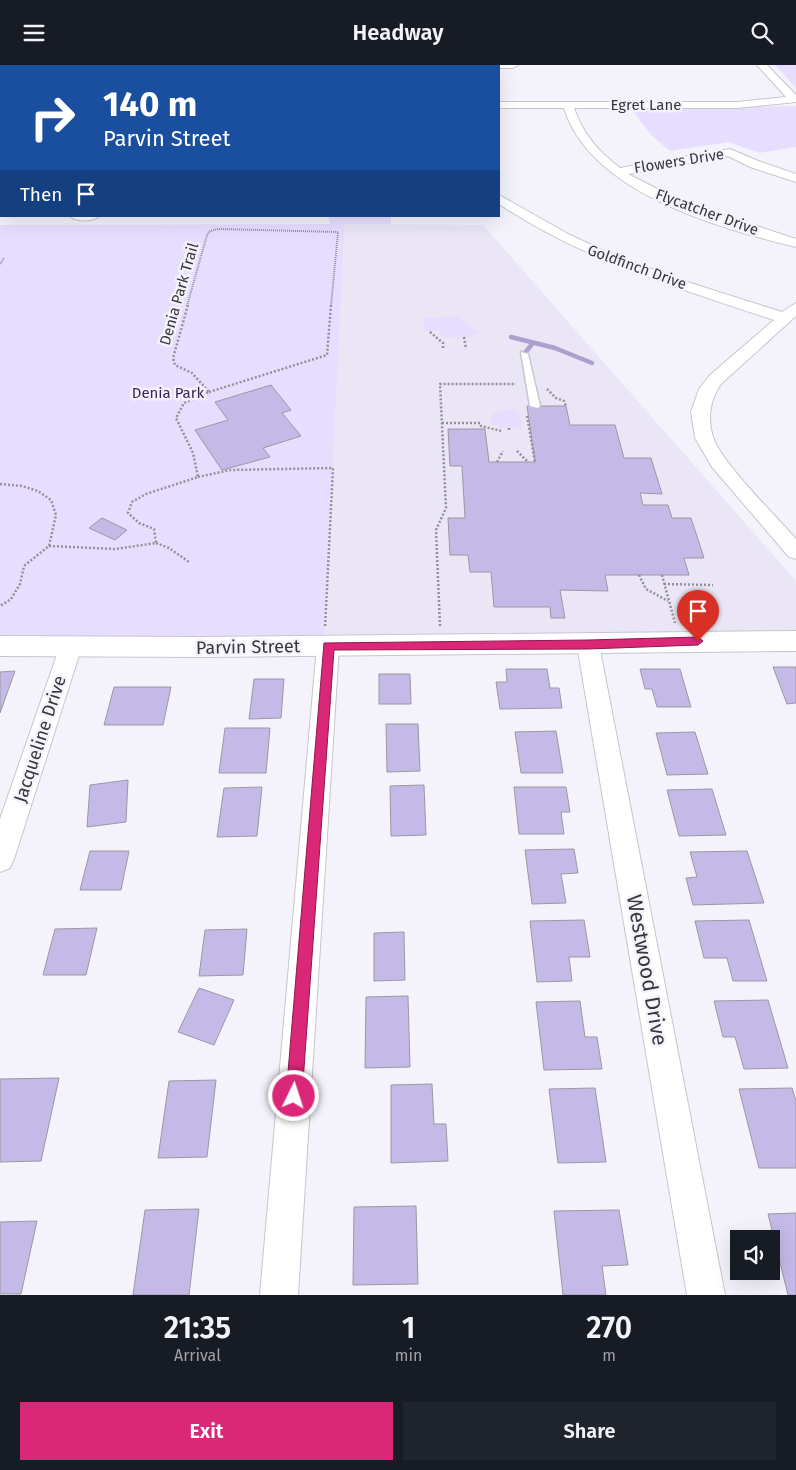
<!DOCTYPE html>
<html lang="en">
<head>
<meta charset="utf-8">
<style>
	body { margin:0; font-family:"Fira Sans",sans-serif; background:#20242c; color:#f1f3f6; height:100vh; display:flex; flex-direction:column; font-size:19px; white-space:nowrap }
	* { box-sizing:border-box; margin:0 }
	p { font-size:16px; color:#9ea1a6 }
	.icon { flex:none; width:28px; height:28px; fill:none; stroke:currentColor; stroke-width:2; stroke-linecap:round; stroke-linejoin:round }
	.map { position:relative; height:1230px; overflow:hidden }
	.drawer { display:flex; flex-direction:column; background:#171b24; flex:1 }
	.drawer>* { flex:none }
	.top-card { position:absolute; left:0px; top:0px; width:500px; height:152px; box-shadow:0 5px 20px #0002; background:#1a4fa0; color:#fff; overflow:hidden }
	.tools { position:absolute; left:730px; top:1165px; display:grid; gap:10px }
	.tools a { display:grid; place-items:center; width:50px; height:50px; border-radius:0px; background:#171b24; box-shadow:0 5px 20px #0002; font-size:25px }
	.pin { position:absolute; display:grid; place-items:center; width:42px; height:42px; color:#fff; margin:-51px -21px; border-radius:50% 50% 50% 0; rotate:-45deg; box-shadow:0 0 5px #0007 }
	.pin .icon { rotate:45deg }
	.me { position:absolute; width:55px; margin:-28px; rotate:4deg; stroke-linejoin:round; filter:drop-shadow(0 0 4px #0008) }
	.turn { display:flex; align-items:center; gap:18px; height:105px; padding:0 20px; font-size:22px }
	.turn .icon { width:65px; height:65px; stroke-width:2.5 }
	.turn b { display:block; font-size:35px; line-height:42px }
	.then { display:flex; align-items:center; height:48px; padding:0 20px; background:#0003; gap:10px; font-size:19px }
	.eta { display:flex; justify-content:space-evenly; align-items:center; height:85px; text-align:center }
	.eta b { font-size:30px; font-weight:600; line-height:35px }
	.cta { display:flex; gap:10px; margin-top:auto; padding:10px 20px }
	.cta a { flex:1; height:58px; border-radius:0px; background:#db2777; color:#fff; font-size:20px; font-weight:600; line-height:58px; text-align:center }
	.cta a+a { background:#20242c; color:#f1f3f6 }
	header { display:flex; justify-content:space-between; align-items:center; height:65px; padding:0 20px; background:#171b24; font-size:22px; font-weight:600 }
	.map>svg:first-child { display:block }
	.built { fill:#eae6f6 }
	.green { fill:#e7deff }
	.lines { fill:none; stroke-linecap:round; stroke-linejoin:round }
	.stream { stroke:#aca0cd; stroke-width:4.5 }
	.building { fill:#c5b9e7; stroke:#9a99a1 }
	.service-casing { stroke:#c7c5cd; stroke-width:3 }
	.minor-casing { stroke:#c7c5cd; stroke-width:2 }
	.tertiary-casing { stroke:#c7c5cd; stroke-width:2 }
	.path-far1 { stroke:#939197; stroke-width:2; stroke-dasharray:1 1; stroke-linecap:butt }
	.path { stroke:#939197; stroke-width:2.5; stroke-dasharray:2 2; stroke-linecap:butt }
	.service { fill:#fff; fill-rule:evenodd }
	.minor { fill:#fff; fill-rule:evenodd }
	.tertiary { fill:#fff; fill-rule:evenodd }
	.route { fill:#db2777; stroke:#8e194d }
	.labels { text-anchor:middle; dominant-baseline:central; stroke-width:5; stroke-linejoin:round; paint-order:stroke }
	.far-street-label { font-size:15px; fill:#38373a; stroke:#f4f2fb }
	.far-park-label { font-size:15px; fill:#39255d; stroke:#f4f2fb }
	.street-label { font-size:18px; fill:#38373a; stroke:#f4f2fb }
	.near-street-label { font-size:21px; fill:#38373a; stroke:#f4f2fb }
</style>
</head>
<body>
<header><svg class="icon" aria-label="menu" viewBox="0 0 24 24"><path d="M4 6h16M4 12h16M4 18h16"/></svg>Headway<svg class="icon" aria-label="search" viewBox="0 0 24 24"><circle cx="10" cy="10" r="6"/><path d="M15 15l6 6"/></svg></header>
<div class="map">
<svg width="796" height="1230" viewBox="0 0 796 1230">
	<rect width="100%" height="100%" fill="#f4f2fb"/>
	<polygon class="built" points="345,159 483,160 796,516 796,577 324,581"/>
	<g class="green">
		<polygon points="775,0 796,0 796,23"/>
		<polygon points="796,41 796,82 759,88 729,77 670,86 651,70 632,45"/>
		<polygon points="328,151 391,151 391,159 345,159 324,581 0,582 0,160 330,159"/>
		<polygon points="458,251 477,268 470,272 444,272 438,266 425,267 423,253"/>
		<polygon points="508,344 516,345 520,351 523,363 501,363 491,359 490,351 494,348"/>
	</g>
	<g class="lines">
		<g class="stream">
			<polyline points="511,272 555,283 592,298"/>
			<polyline points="524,289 533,278"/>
		</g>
	</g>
	<g class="building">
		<polygon points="271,320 291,345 282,348 301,371 263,383 270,392 222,405 195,365 228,355 215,337"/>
		<polygon points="527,341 566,341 570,360 615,360 624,393 651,393 662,429 640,428 643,440 668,440 672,453 691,453 704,493 684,493 689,510 605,510 608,526 560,525 565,553 551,553 550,542 494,542 491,507 470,507 468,490 450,490 448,453 465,453 462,401 450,401 448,364 485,364 489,397 535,397"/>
		<polygon points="102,453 127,465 115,475 89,463"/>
		<polygon points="773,602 796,602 796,638 787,639"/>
		<polygon points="506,604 547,604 550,623 559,623 562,643 500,644 496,617 507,617"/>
		<polygon points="640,604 680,604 691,642 657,642 652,624 645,624"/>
		<polygon points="15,606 0,648 0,607"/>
		<polygon points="379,609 410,609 411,639 379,639"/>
		<polygon points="254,614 284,614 281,653 249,654"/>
		<polygon points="114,622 171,622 163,660 104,660"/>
		<polygon points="386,659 418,659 420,706 387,707"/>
		<polygon points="225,663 270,663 266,708 219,708"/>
		<polygon points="556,666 563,708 521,708 515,667"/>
		<polygon points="695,667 708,709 667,710 656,668"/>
		<polygon points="128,715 126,757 87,762 90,720"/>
		<polygon points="424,720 426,770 391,771 390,721"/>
		<polygon points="262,722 257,771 217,772 224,723"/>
		<polygon points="514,722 566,722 570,747 561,747 564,769 519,769"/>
		<polygon points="712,724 726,770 679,771 667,725"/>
		<polygon points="574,784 578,808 561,809 566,838 532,839 525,785"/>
		<polygon points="90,786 129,786 121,825 80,825"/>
		<polygon points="747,786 764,838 693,840 686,813 697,812 690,787"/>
		<polygon points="584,855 590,892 569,892 572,916 537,917 530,856"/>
		<polygon points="749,855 767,916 733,916 727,893 704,893 695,856"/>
		<polygon points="97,863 86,910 43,910 55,864"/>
		<polygon points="247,864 243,910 199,911 205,865"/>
		<polygon points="404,867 405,915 374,916 374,868"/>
		<polygon points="199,923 234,935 214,980 178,967"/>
		<polygon points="408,931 410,1002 365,1003 366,932"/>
		<polygon points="768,935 788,1003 744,1004 735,972 723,972 714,936"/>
		<polygon points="580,936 585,972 597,972 602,1004 544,1005 536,937"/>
		<polygon points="59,1013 41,1096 0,1097 0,1014"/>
		<polygon points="216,1015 207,1092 158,1093 169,1016"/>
		<polygon points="432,1019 434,1059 446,1059 448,1096 391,1098 391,1020"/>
		<polygon points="595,1023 606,1097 558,1098 549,1024"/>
		<polygon points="792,1023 796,1036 796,1103 759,1103 739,1024"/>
		<polygon points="416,1141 418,1219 353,1220 354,1142"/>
		<polygon points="199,1144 189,1230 133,1230 145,1145"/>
		<polygon points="619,1145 628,1200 602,1201 606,1230 563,1230 554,1146"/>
		<polygon points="796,1148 796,1230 788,1230 768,1149"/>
		<polygon points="37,1156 21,1229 0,1229 0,1157"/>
	</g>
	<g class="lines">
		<g class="service-casing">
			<polygon id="service" points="521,287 528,289 540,341 538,343 530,341"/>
		</g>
		<g class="minor-casing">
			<g id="minor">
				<polygon points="441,0 518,0 513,3 499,3 499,1"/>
				<path d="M757 0H767L796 30V37L737 43H574C583 69 598 86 620 103L730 84 758 96 796 109V117L750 102 728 91 628 109 681 136 796 174V182C719 163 590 128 564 43H499V37H737L786 32Z"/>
				<path d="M499 130 570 170 605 186 678 214 782 247 796 238V251L722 318C710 333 707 353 713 372 721 397 776 451 796 474V494L789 492 712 402 695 373 691 347 699 324 710 310 774 255C678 223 583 195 499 139Z"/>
				<rect x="0" y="140" width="1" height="9"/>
				<path d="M70 151H99C93 157 76 157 70 151Z"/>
				<polygon points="588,571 596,574 599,580 725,1230 687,1230 577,580 580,574"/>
				<polygon points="71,572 79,575 82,581 14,794 10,803 0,807 0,754 60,581 63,575"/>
				<polygon points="328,572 336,575 339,581 298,1230 260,1230 317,581 320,575"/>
			</g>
		</g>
		<g class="tertiary-casing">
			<g id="tertiary">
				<rect x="0" y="76" width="1" height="8"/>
				<polygon points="796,566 796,586 199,592 0,591 0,571 199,572"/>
			</g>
		</g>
		<g class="path-far1">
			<polyline points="0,199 4,193"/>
			<polyline points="187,241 207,170 210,166 218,164 338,167 331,241"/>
		</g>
		<g class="path">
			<polyline points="188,240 173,293 175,300 192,308 209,327"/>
			<polyline points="430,267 443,278 443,284"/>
			<polyline points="464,272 466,284"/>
			<polyline points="547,324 556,333 564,336 566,341"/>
			<polyline points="209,327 327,290 331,240"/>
			<polyline points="527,351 535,397"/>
			<polyline points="442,358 480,358 481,361 501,366"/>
			<polyline points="509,363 509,365"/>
			<polyline points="517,386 528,397"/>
			<polyline points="497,397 503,386"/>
			<polyline points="198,412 230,405 333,403 325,563"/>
			<polyline points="0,419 22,421 38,426 51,435 56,450 49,481 24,501 20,519 11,534 0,541"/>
			<polyline points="156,478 169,483 189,497"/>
			<polyline points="49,481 115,484 156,478 154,464 139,458 128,448 132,437 146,429 198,412 193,388 176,353 184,338 209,327"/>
			<polyline points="639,510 646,524 668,536"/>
			<polyline points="662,510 675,558"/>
			<polyline points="664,519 713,520"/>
			<polyline points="440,561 436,465 446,443 440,319 516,319"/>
		</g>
		<use href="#service" class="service"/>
		<use href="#minor" class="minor"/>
		<use href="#tertiary" class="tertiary"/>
	</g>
	<polygon class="route" points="698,572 703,576 698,580 588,584 334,585 302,1031 300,1037 294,1039 288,1037 286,1031 324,578 588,575"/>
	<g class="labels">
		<g class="far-street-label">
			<text x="646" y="40">Egret Lane</text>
			<text transform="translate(679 96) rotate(-9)">Flowers Drive</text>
			<text transform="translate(707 147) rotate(20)">Flycatcher Drive</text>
			<text transform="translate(637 202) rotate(20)">Goldfinch Drive</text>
			<text transform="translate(179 229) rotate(-74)">Denia Park Trail</text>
		</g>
		<g class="far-park-label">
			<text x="168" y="328">Denia Park</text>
		</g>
		<g class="street-label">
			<text transform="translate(248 582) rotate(-1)">Parvin Street</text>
			<text transform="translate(40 674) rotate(-72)">Jacqueline Drive</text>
		</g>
		<g class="near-street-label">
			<text transform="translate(647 905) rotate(80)">Westwood Drive</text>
		</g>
	</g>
</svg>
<div class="tools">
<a><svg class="icon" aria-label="sound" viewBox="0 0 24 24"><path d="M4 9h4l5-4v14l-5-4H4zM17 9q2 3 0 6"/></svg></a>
</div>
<div class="pin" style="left:698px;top:576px;background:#d93025"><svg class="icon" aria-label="arrive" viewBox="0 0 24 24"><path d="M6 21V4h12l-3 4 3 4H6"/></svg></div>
<svg class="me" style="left:294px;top:1031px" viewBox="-20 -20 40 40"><circle r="17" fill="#db2777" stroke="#fff" stroke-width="3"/><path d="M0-11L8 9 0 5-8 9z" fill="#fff"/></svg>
<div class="top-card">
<div class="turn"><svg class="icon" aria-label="right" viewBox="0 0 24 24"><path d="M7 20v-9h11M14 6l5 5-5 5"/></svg><div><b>140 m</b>Parvin Street</div></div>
<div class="then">Then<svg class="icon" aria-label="arrive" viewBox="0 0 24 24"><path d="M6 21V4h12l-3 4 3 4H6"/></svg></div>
</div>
</div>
<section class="drawer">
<div class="eta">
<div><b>21:35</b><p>Arrival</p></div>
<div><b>1</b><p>min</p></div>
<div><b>270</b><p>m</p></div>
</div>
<div class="cta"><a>Exit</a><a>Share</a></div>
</section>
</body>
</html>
